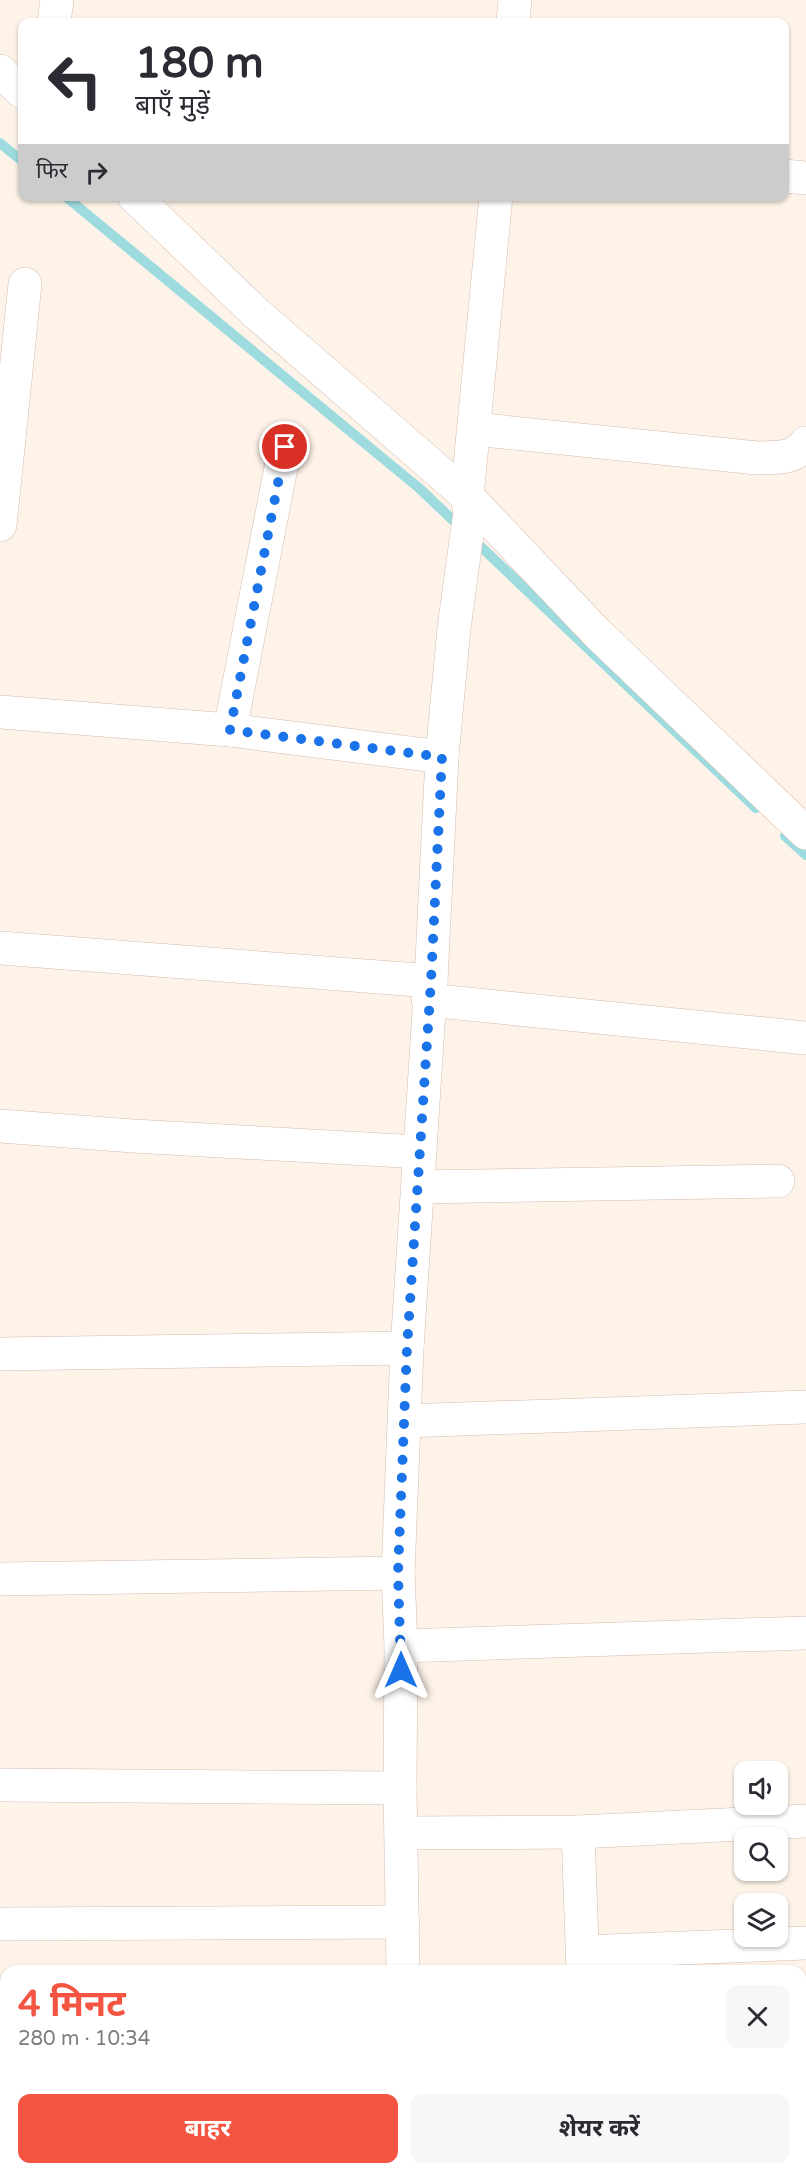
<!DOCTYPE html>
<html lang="hi">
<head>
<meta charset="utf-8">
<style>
	body { margin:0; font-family:"Varela Round","Noto Sans Devanagari",sans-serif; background:#f7f7f7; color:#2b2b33; height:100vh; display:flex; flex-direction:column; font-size:22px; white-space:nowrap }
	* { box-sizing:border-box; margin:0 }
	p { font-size:20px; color:#7c7c81 }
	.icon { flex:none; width:33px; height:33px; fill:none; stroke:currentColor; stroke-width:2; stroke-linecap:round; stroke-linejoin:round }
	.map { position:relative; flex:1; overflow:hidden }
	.panel { position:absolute; left:0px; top:1965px; width:807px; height:210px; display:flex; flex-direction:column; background:#fff; border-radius:18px 18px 0 0; box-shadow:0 2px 4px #0004 }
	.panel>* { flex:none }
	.hud { position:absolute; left:18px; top:18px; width:771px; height:183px; border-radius:12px; box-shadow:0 2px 4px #0004; background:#fff; color:#2b2b33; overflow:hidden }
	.controls { position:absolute; left:734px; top:1761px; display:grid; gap:12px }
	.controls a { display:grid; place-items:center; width:54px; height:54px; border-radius:12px; background:#fff; box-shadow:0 2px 4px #0004; font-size:30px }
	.pin { position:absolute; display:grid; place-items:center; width:51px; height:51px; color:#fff; margin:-26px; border:3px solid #fff; border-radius:50%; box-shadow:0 2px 6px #0007 }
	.me { position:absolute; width:66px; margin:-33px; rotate:0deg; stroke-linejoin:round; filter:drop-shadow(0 0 4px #0008) }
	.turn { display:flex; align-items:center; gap:21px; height:126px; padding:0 18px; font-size:27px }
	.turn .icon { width:78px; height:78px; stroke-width:2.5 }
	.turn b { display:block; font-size:42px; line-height:51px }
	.then { display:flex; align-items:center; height:57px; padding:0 18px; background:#0003; gap:12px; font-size:22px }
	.round { display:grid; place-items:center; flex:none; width:63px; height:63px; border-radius:12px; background:#f7f7f7 }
	.headline { display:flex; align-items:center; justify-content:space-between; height:102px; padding:0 18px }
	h1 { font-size:36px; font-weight:700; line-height:45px; color:#f35542 }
	.cta { display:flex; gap:12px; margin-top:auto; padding:12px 18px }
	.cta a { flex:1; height:69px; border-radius:12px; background:#f35542; color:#fff; font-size:24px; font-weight:700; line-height:69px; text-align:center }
	.cta a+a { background:#f7f7f7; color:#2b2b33 }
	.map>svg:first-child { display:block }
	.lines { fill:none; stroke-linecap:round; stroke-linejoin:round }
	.stream { stroke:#9edbde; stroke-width:10 }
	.street-casing { stroke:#d5bbae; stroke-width:34 }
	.secondary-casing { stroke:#dabcae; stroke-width:34 }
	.street { stroke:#fff; stroke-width:33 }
	.secondary { stroke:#fff; stroke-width:33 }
	.route { stroke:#1a73e8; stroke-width:10; stroke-dasharray:0 18 }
</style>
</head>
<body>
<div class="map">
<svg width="806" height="2175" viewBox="0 0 806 2175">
	<rect width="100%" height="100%" fill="#fef3e8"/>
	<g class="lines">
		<g class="stream">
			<polyline points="0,143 22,161"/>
			<polyline points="65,196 419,488 756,808"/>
			<polyline points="785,836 806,855"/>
		</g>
		<g class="street-casing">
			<g id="street">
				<polyline points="54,22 57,0"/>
				<polyline points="0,71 22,92"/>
				<polyline points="784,176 806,178"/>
				<polyline points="134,196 256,313 467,496 470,512 454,628 442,757 431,981 407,1348 398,1573 401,1646 400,1788 403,1971"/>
				<path d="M474 429 757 458C776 457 794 460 806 443"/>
				<polyline points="0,525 25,284"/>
				<polyline points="0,712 230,730 442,757"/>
				<polyline points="230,730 285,447"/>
				<polyline points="0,948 431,981"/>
				<polyline points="428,1000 806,1038"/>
				<polyline points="0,1126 133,1136 420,1152"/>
				<polyline points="418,1187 778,1181"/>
				<polyline points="0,1354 407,1348"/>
				<polyline points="405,1421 806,1407"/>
				<polyline points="0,1579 398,1573"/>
				<polyline points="401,1646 806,1633"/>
				<polyline points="0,1785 400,1788"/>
				<polyline points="578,1832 583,1971"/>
				<polyline points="401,1833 578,1832 806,1821"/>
				<polyline points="0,1924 403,1922"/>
				<polyline points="583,1952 806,1943"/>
				<polyline points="6,2169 18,2175"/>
				<polyline points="590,2169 590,2175"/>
				<polyline points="395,2175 396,2169"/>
			</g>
		</g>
		<g class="secondary-casing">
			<g id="secondary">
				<polyline points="513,22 515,0"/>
				<polyline points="496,196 467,496 597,633 806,833"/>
			</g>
		</g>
		<use href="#street" class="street"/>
		<use href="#secondary" class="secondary"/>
	</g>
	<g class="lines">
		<polyline class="route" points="285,447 230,730 442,757 431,981 407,1348 398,1573 401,1670"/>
	</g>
</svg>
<div class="controls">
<a><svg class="icon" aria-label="sound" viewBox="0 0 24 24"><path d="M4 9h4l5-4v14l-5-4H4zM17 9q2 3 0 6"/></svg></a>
<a><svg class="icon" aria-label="search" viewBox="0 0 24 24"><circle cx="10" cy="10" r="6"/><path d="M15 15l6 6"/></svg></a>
<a><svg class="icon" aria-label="layers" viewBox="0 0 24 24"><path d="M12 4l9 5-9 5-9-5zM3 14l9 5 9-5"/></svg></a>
</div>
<div class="pin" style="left:285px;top:447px;background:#d93025"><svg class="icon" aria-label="arrive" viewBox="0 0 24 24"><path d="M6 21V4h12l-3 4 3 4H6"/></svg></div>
<svg class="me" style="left:401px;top:1670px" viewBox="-20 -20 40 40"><path d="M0-17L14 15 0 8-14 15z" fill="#1a73e8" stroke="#fff" stroke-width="4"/></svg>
<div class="hud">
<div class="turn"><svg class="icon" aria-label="left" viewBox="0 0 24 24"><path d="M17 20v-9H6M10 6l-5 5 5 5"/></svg><div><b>180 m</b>बाएँ मुड़ें</div></div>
<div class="then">फिर<svg class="icon" aria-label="right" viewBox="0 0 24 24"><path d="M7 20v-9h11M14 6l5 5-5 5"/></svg></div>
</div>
<section class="panel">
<div class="headline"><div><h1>4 मिनट</h1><p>280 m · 10:34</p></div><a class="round"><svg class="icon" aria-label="close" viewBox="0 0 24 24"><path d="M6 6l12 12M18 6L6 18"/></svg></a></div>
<div class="cta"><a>बाहर</a><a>शेयर करें</a></div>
</section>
</div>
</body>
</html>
